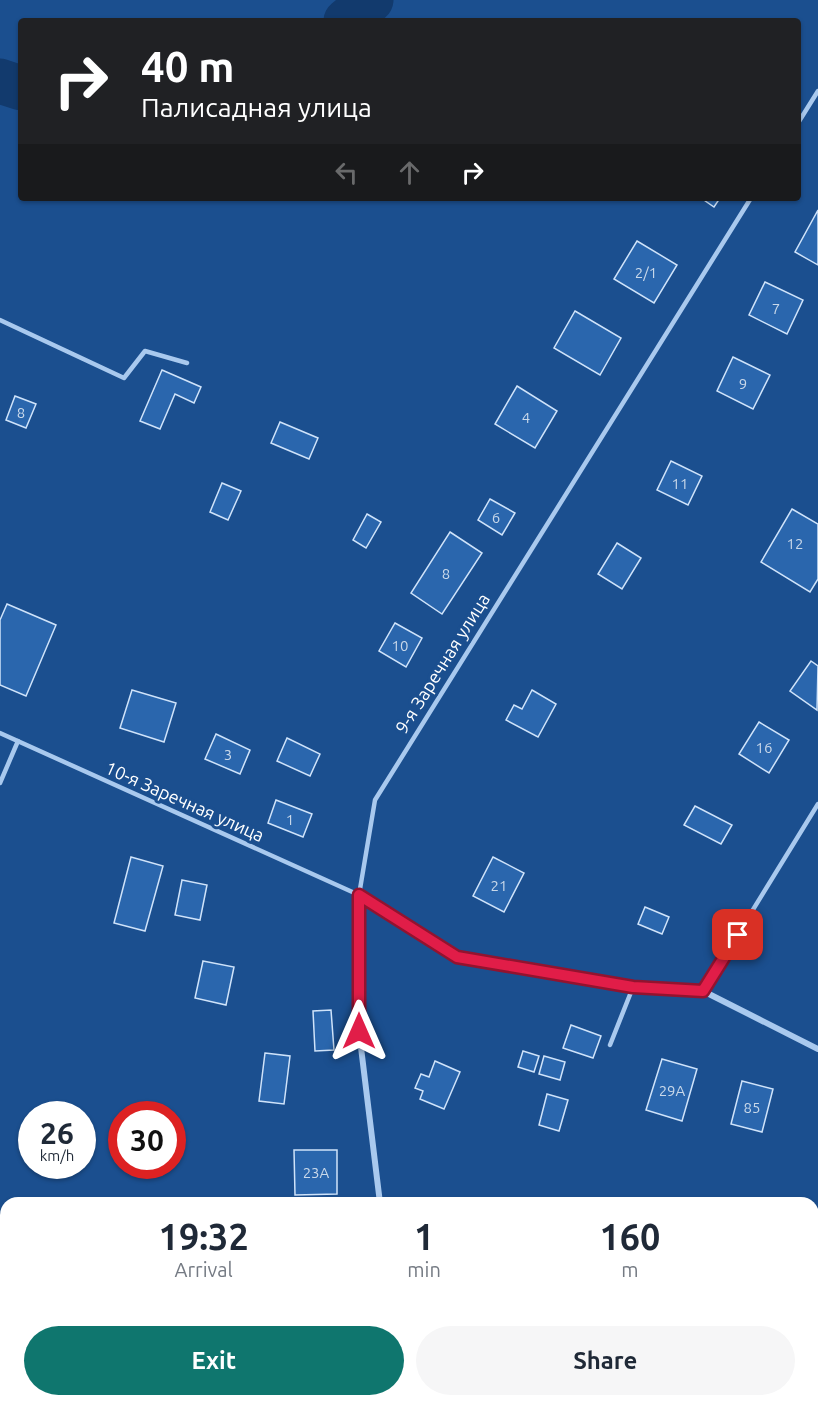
<!DOCTYPE html>
<html lang="en">
<head>
<meta charset="utf-8">
<style>
	body { margin:0; font-family:Ubuntu,sans-serif; background:#f6f6f7; color:#1f2937; height:100vh; display:flex; flex-direction:column; font-size:22px; white-space:nowrap }
	* { box-sizing:border-box; margin:0 }
	p { font-size:20px; color:#747a83 }
	.icon { flex:none; width:33px; height:33px; fill:none; stroke:currentColor; stroke-width:2; stroke-linecap:round; stroke-linejoin:round }
	.map { position:relative; flex:1; overflow:hidden }
	.side { position:absolute; left:0px; top:1197px; width:819px; height:210px; display:flex; flex-direction:column; background:#fff; border-radius:18px 18px 0 0; box-shadow:0 2px 4px #0004 }
	.side>* { flex:none }
	.hud { position:absolute; left:18px; top:18px; width:783px; height:183px; border-radius:6px; box-shadow:0 2px 4px #0004; background:#202124; color:#fff; overflow:hidden }
	.speed { position:absolute; left:18px; top:1101px; display:flex; gap:12px; font-size:30px; font-weight:700; text-align:center }
	.speed>* { display:grid; place-content:center; width:78px; height:78px; border-radius:50%; background:#fff; box-shadow:0 2px 4px #0004; line-height:1 }
	.speed small { font-size:15px; font-weight:400 }
	.speed .limit { border:9px solid #d22; background:#fff; color:#111 }
	.pin { position:absolute; display:grid; place-items:center; width:51px; height:51px; color:#fff; margin:-26px; border-radius:12px; box-shadow:0 3px 9px #0006 }
	.me { position:absolute; width:66px; margin:-33px; rotate:0deg; stroke-linejoin:round; filter:drop-shadow(0 0 4px #0008) }
	.turn { display:flex; align-items:center; gap:21px; height:126px; padding:0 24px; font-size:27px }
	.turn .icon { width:78px; height:78px; stroke-width:2.5 }
	.turn b { display:block; font-size:42px; line-height:51px }
	.lanes { display:flex; align-items:center; height:57px; padding:0 24px; background:#0003; justify-content:center; gap:30px; direction:ltr }
	.lanes .off { opacity:.35 }
	.eta { display:flex; justify-content:space-evenly; align-items:center; height:102px; text-align:center }
	.eta b { font-size:36px; font-weight:700; line-height:42px }
	.button { display:flex; gap:12px; margin-top:auto; padding:12px 24px }
	.button a { flex:1; height:69px; border-radius:36px; background:#0f766e; color:#fff; font-size:24px; font-weight:700; line-height:69px; text-align:center }
	.button a+a { background:#f6f6f7; color:#1f2937 }
	.map>svg:first-child { display:block }
	.lines { fill:none; stroke-linecap:round; stroke-linejoin:round }
	.river { stroke:#123a6d; stroke-width:45 }
	.building { fill:#2a66ad; stroke:#cfe3fa; stroke-width:1.5 }
	.service { stroke:#a9c9ee; stroke-width:4.5 }
	.minor { stroke:#a9c9ee; stroke-width:6 }
	.route-casing { stroke:#92132f; stroke-width:15 }
	.route { stroke:#e11d48; stroke-width:10 }
	.labels { text-anchor:middle; dominant-baseline:central; stroke-width:6; stroke-linejoin:round; paint-order:stroke }
	.number-label { font-size:15px; fill:#cad9ea }
	.street-label { font-size:18px; fill:#fff; stroke:#1b4f8f }
</style>
</head>
<body>
<div class="map">
<svg width="818" height="1407" viewBox="0 0 818 1407">
	<rect width="100%" height="100%" fill="#1b4f8f"/>
	<g class="lines">
		<g class="river">
			<polyline points="346,21 371,0"/>
			<polyline points="0,81 21,88"/>
		</g>
	</g>
	<g class="building">
		<polygon points="701,198 720,198 714,207"/>
		<polygon points="818,210 818,265 795,252"/>
		<polygon points="637,241 677,265 654,303 614,279"/>
		<polygon points="765,282 803,300 787,334 749,315"/>
		<polygon points="575,311 621,338 600,375 554,348"/>
		<polygon points="733,357 770,375 753,409 717,391"/>
		<polygon points="162,370 201,387 194,403 175,394 160,429 140,421"/>
		<polygon points="517,386 557,411 535,448 495,424"/>
		<polygon points="15,396 36,404 26,428 6,420"/>
		<polygon points="280,422 318,438 309,459 271,443"/>
		<polygon points="671,461 702,476 688,505 657,490"/>
		<polygon points="222,483 241,491 228,520 210,512"/>
		<polygon points="490,499 515,513 502,535 478,520"/>
		<polygon points="792,509 818,524 818,579 810,592 761,562"/>
		<polygon points="367,514 381,522 366,548 353,540"/>
		<polygon points="450,532 482,553 442,614 411,593"/>
		<polygon points="617,543 641,558 622,589 598,574"/>
		<polygon points="7,604 56,625 26,696 0,685 0,620"/>
		<polygon points="395,623 422,638 406,667 379,651"/>
		<polygon points="811,661 818,666 817,710 790,691"/>
		<polygon points="132,690 176,703 164,742 120,728"/>
		<polygon points="532,690 556,704 538,737 506,720 514,705 522,709"/>
		<polygon points="759,722 789,740 769,773 739,754"/>
		<polygon points="216,734 250,750 240,774 205,759"/>
		<polygon points="287,738 320,754 310,776 277,761"/>
		<polygon points="276,800 312,814 303,837 268,823"/>
		<polygon points="695,806 732,825 721,844 684,825"/>
		<polygon points="131,857 163,866 145,931 114,923"/>
		<polygon points="493,857 524,873 504,912 473,896"/>
		<polygon points="182,880 207,885 200,920 175,915"/>
		<polygon points="645,907 669,917 662,934 638,924"/>
		<polygon points="203,961 234,967 226,1005 195,998"/>
		<polygon points="331,1010 334,1050 315,1051 313,1011"/>
		<polygon points="571,1025 601,1036 593,1058 563,1048"/>
		<polygon points="523,1051 539,1056 534,1072 518,1067"/>
		<polygon points="265,1053 290,1056 284,1104 259,1101"/>
		<polygon points="544,1056 565,1062 560,1080 539,1074"/>
		<polygon points="662,1059 697,1069 682,1121 646,1110"/>
		<polygon points="435,1061 460,1072 444,1109 420,1099 423,1091 415,1088 421,1074 429,1077"/>
		<polygon points="742,1081 773,1089 762,1132 731,1124"/>
		<polygon points="547,1094 568,1100 559,1131 539,1125"/>
		<polygon points="294,1150 337,1150 337,1194 295,1195"/>
		<polygon points="50,1401 74,1401 74,1407 49,1406"/>
		<polygon points="123,1401 148,1401 147,1407 122,1407"/>
		<polygon points="282,1401 331,1401 331,1407 281,1407"/>
		<polygon points="510,1401 545,1401 543,1407 534,1407"/>
		<polygon points="594,1401 631,1401 630,1407 593,1407"/>
		<polygon points="657,1401 674,1401 689,1407 654,1407"/>
	</g>
	<g class="lines">
		<g class="service">
			<polyline points="798,123 818,91"/>
			<polyline points="0,320 124,378 145,351 187,363"/>
			<polyline points="0,733 359,895 375,800 751,198"/>
			<polyline points="0,783 18,741"/>
			<polyline points="703,991 818,804"/>
			<polyline points="610,1045 633,987"/>
		</g>
		<g class="minor">
			<polyline points="359,895 457,957 633,987 703,991 818,1049"/>
			<polyline points="359,895 359,1031 380,1203"/>
			<polyline points="403,1401 404,1407"/>
		</g>
	</g>
	<g class="lines">
		<g class="route-casing">
			<polyline id="route" points="359,1031 359,895 457,957 633,987 703,991 738,935"/>
		</g>
		<use href="#route" class="route"/>
	</g>
	<g class="labels">
		<g class="number-label">
			<text x="646" y="272">2/1</text>
			<text x="776" y="308">7</text>
			<text x="743" y="383">9</text>
			<text x="21" y="412">8</text>
			<text x="526" y="417">4</text>
			<text x="680" y="483">11</text>
			<text x="496" y="517">6</text>
			<text x="795" y="543">12</text>
			<text x="446" y="573">8</text>
			<text x="400" y="645">10</text>
			<text x="764" y="747">16</text>
			<text x="228" y="754">3</text>
			<text x="290" y="819">1</text>
			<text x="499" y="885">21</text>
			<text x="672" y="1090">29А</text>
			<text x="752" y="1107">85</text>
			<text x="316" y="1172">23А</text>
		</g>
		<g class="street-label">
			<text transform="translate(442 663) rotate(-58)">9-я Заречная улица</text>
			<text transform="translate(185 801) rotate(24)">10-я Заречная улица</text>
		</g>
	</g>
</svg>
<div class="speed"><div>26<small>km/h</small></div><div class="limit">30</div></div>
<div class="pin" style="left:738px;top:935px;background:#d93025"><svg class="icon" aria-label="arrive" viewBox="0 0 24 24"><path d="M6 21V4h12l-3 4 3 4H6"/></svg></div>
<svg class="me" style="left:359px;top:1031px" viewBox="-20 -20 40 40"><path d="M0-17L14 15 0 8-14 15z" fill="#e11d48" stroke="#fff" stroke-width="4"/></svg>
<div class="hud">
<div class="turn"><svg class="icon" aria-label="right" viewBox="0 0 24 24"><path d="M7 20v-9h11M14 6l5 5-5 5"/></svg><div><b>40 m</b>Палисадная улица</div></div>
<div class="lanes"><svg class="icon off" aria-label="left" viewBox="0 0 24 24"><path d="M17 20v-9H6M10 6l-5 5 5 5"/></svg><svg class="icon off" aria-label="ahead" viewBox="0 0 24 24"><path d="M12 20V5M6 11l6-6 6 6"/></svg><svg class="icon" aria-label="right" viewBox="0 0 24 24"><path d="M7 20v-9h11M14 6l5 5-5 5"/></svg></div>
</div>
<section class="side">
<div class="eta">
<div><b>19:32</b><p>Arrival</p></div>
<div><b>1</b><p>min</p></div>
<div><b>160</b><p>m</p></div>
</div>
<div class="button"><a>Exit</a><a>Share</a></div>
</section>
</div>
</body>
</html>
